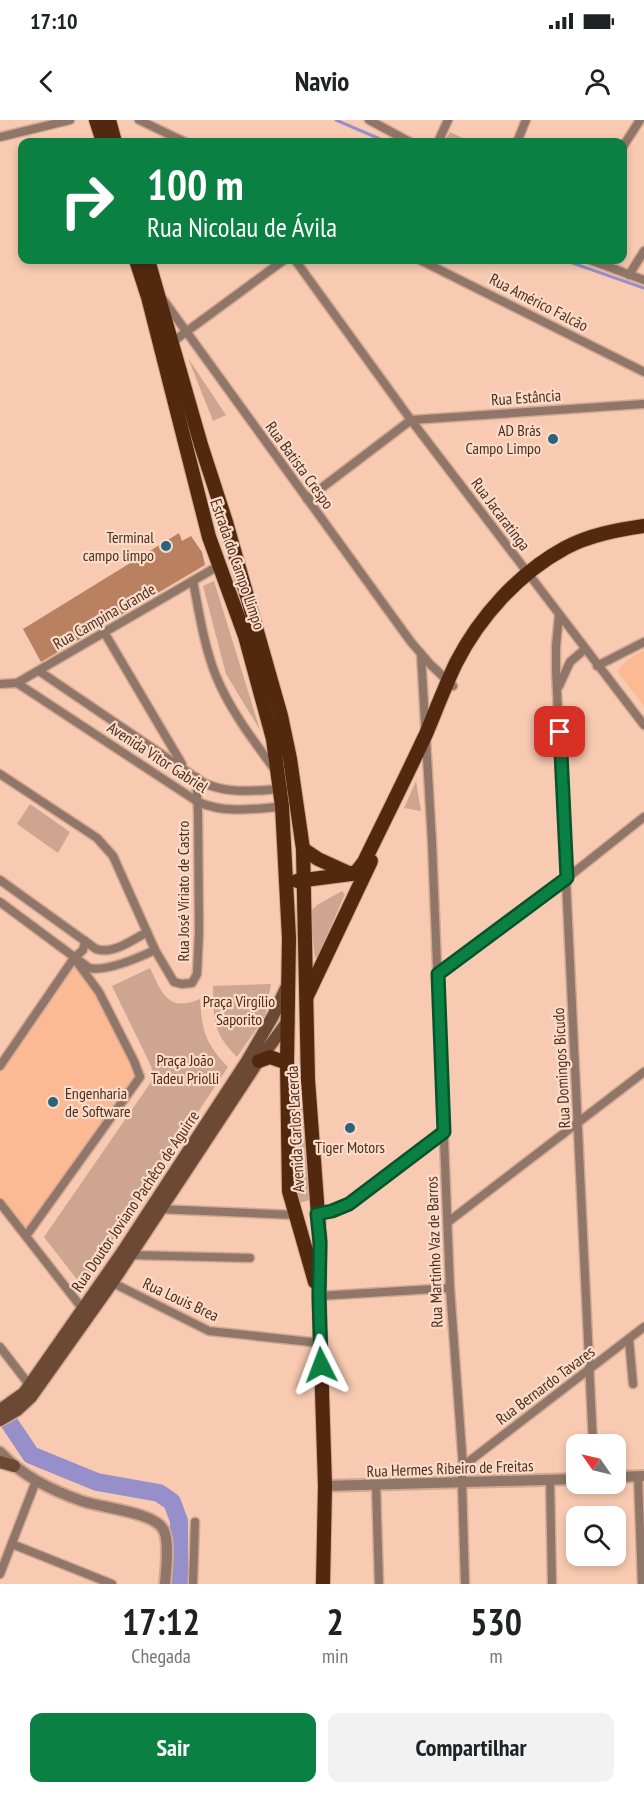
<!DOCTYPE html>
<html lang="pt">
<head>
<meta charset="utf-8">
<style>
	body { margin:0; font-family:"PT Sans Narrow",sans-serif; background:#f2f2f2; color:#202124; height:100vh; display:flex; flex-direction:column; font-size:22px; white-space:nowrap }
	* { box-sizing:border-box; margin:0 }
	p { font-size:20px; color:#757577 }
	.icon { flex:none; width:33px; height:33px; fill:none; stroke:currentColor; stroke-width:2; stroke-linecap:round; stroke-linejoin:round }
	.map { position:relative; height:1464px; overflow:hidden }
	.drawer { display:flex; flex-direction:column; background:#fff; flex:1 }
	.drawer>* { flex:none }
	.guide { position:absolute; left:18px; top:18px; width:609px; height:126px; border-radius:12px; box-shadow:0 3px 9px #0003; background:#0b8043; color:#fff; overflow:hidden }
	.needle { width:39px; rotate:304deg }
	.buttons { position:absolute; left:566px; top:1314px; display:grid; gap:12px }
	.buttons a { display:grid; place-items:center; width:60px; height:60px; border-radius:12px; background:#fff; box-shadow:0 3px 9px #0003; font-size:30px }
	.pin { position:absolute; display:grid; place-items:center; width:51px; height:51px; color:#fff; margin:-26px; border-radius:12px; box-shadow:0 3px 9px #0006 }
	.me { position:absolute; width:66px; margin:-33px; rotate:357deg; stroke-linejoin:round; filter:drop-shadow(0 0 4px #0008) }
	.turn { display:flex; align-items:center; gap:21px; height:126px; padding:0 30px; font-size:27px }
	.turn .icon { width:78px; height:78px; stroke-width:2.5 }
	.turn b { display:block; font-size:42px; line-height:51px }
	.eta { display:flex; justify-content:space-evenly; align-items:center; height:102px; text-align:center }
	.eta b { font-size:36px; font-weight:800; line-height:42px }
	.button { display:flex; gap:12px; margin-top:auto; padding:12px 30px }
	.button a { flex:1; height:69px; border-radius:12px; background:#0b8043; color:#fff; font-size:24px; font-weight:800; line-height:69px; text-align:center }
	.button a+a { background:#f2f2f2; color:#202124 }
	.status { display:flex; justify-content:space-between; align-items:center; height:42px; padding:0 30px; background:#fff; direction:ltr }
	.status svg { height:16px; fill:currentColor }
	header { display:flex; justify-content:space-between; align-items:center; height:78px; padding:0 30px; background:#fff; font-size:27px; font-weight:800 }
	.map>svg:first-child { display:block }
	.built { fill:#fbb994 }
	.green { fill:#cea590 }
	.forest { fill:#ba8161 }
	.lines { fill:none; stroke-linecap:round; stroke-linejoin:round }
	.stream { stroke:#978fc9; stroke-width:3 }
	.river { stroke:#978fc9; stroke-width:18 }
	.minor-casing { stroke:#d2a891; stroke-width:11 }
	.tertiary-casing { stroke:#d2a891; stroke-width:14 }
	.secondary-casing { stroke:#d2a891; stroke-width:15 }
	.primary-casing { stroke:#d2a891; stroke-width:16 }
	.minor { stroke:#8f7668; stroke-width:8 }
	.tertiary { stroke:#8f7668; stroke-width:10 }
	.secondary { stroke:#6c4935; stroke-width:12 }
	.primary { stroke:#52290f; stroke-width:14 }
	.route-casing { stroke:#07532c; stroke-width:15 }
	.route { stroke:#0b8043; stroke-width:10 }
	.poi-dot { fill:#2a637c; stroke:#fadbca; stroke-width:2 }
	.labels { text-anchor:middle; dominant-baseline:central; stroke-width:4.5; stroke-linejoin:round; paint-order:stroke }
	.street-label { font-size:16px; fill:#4d2f1e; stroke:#fadbca }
	.poi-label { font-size:16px; fill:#4d2f1e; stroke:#fadbca; text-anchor:end }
	.park-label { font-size:16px; fill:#502910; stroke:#fadbca }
</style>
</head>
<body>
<div class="status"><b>17:10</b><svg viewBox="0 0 49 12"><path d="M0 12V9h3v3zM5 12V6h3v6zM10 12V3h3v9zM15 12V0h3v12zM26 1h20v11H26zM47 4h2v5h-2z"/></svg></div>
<header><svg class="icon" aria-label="back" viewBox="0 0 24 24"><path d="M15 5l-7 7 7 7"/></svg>Navio<svg class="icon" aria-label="person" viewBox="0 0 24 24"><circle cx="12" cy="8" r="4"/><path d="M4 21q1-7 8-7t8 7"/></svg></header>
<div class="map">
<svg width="644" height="1464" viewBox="0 0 644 1464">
	<rect width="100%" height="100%" fill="#f8cab1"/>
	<g class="built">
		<polygon points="644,530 644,586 617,551 627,540"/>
		<polygon points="74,838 146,954 26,1116 0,1083 0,946"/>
	</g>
	<g class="green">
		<polygon points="450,12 471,22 444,22"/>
		<polygon points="188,238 226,295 213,301"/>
		<polygon points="214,461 260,610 226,554 203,466"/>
		<polygon points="416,661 421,691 404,688"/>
		<polygon points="30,684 70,712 58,733 17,704"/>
		<polygon points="342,771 345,774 318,836 315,838 310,792 317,785"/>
		<path d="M150 848C162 873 168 893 200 879 202 911 205 923 228 947L82 1166 44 1117 151 962 153 954 151 946 112 866Z"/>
		<path d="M271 864 265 896 237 937C212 912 214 899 213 866Z"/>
		<polygon points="304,923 304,993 310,1080 296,1084 300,926"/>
	</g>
	<polygon class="forest" points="179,413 182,421 191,416 202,432 205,445 41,542 23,509"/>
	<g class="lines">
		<g class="stream">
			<polyline points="336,0 387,22"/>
			<polyline points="564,140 644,168"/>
		</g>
		<polyline class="river" points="0,1289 31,1335 97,1362 159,1373 172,1382 179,1401 179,1464"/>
		<g class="minor-casing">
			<g id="minor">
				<polyline points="139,0 185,22"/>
				<polyline points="369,0 410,22"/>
				<polyline points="0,17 70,0"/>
				<polyline points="438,22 448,0"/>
				<polyline points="517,22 526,0"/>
				<polyline points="622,28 640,0"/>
				<polyline points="295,140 411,300 644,605"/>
				<polyline points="420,140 644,252"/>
				<polyline points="590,140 644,160"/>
				<polyline points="629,155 644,131"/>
				<polyline points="162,178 411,522 430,544 453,566"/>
				<polyline points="171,223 284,140"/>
				<polyline points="307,379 411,300 644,284"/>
				<path d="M193 461C199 492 204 526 216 556 230 590 253 620 275 650"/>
				<polyline points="559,495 556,526 556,551 593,1324"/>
				<polyline points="104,512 182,644"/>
				<polyline points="421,534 432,722 450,1168 463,1346 462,1362 465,1464"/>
				<polyline points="597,546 644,522"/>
				<path d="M39 551 204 663C231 675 255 670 284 669"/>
				<path d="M17 563 198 682C225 694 256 689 285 686"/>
				<polyline points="0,564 17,563 220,445"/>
				<polyline points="559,566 570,542 585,529"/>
				<polyline points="0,654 97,718 113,736 155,830 174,862 182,864 192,863 197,854 199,812 198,692 196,657"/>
				<path d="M0 760 96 829C112 835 133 820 147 812"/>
				<path d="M0 782 89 848C107 852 138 838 155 830"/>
				<polyline points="438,854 567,758 644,697"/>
				<polyline points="0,946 74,838 83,830 85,821"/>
				<polyline points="0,1083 85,1192"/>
				<polyline points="157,1089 295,1095"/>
				<polyline points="317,1094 332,1091 349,1084 444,1012"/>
				<polyline points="448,1102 644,952"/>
				<polyline points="26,1116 140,957 134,941 99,872 74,838"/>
				<polyline points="130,1135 250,1138"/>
				<polyline points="107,1160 209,1211 320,1223"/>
				<polyline points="319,1176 450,1168"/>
				<polyline points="629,1219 633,1264"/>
				<polyline points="0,1227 31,1267"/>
				<polyline points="463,1346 644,1207"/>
				<polyline points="638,1357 642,1464"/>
				<polyline points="550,1360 552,1464"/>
				<polyline points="376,1365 379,1464"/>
				<polyline points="12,1424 112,1464"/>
				<polyline points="0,1454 36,1361"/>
				<polyline points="193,1464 195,1402"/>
			</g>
		</g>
		<g class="tertiary-casing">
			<g id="tertiary">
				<path d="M0 1332C22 1356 51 1370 82 1381 102 1388 153 1392 163 1409 170 1420 166 1451 165 1464"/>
				<polyline points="615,1357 644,1356"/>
				<polyline points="325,1366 576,1359"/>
			</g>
		</g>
		<g class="secondary-casing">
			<g id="secondary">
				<polyline points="0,1290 24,1273 121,1134 247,941 273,896 287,866"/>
				<polyline points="0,1300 17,1290 31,1277 112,1163 255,946 288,901"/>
				<polyline points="0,1342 14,1346"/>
			</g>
		</g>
		<g class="primary-casing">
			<g id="primary">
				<polyline points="96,0 103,22"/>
				<polyline points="109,0 115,22"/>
				<polyline points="136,140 148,177 209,417 245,516 273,619 282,686 289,818 287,943 289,1071 315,1162"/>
				<polyline points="148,140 201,325 226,402 281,596 290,639 303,729 308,960 320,1122 319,1176 325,1366 323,1464"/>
				<polyline points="303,729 318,739 351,754"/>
				<path d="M297 761 351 754 357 751 364 742C385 699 406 657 426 614 436 590 445 566 456 543 480 496 519 453 565 428 589 415 617 410 644 406"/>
				<polyline points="307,876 371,741"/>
				<polyline points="259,941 270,937 287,943"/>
			</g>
		</g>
		<use href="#minor" class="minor"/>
		<use href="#tertiary" class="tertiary"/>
		<use href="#secondary" class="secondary"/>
		<use href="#primary" class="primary"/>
	</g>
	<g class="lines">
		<g class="route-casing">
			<polyline id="route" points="321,1245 319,1176 320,1122 317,1094 332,1091 349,1084 444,1012 438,854 567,758 560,612"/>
		</g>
		<use href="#route" class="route"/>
	</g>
	<g class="poi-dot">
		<circle cx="553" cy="319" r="6"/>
		<circle cx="166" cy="426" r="6"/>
		<circle cx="53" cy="982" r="6"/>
		<circle cx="350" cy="1008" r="6"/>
	</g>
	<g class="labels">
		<g class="street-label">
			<text transform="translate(539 182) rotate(27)">Rua Américo Falcão</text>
			<text transform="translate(526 277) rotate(-4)">Rua Estância</text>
			<text transform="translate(300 345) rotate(54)">Rua Batista Crespo</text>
			<text transform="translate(501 394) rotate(53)">Rua Jacaratinga</text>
			<text transform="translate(238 444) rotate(71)">Estrada do Campo Limpo</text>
			<text transform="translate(104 496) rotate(-30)">Rua Campina Grande</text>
			<text transform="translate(158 637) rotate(33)">Avenida Vitor Gabriel</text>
			<text transform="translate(183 771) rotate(-90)">Rua José Víriato de Castro</text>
			<text transform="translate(561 948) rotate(-93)">Rua Domingos Bicudo</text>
			<text transform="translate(295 1009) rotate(-93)">Avenida Carlos Lacerda</text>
			<text transform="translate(135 1081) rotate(-56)">Rua Doutor Joviano Pachêco de Aguirre</text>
			<text transform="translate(434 1132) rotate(-92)">Rua Martinho Vaz de Barros</text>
			<text transform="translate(181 1179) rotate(25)">Rua Louis Brea</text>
			<text transform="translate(545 1265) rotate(-37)">Rua Bernardo Tavares</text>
			<text transform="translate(450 1348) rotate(-2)">Rua Hermes Ribeiro de Freitas</text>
		</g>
		<g class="poi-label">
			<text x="541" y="310">AD Brás<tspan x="541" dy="18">Campo Limpo</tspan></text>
			<text x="154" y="417">Terminal<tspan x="154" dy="18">campo limpo</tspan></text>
			<text x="65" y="973" text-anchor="start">Engenharia<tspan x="65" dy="18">de Software</tspan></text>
			<text x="350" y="1027" text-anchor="middle">Tiger Motors</text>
		</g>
		<g class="park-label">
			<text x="239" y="881">Praça Virgílio<tspan x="239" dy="18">Saporito</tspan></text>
			<text x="185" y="940">Praça João<tspan x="185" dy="18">Tadeu Priolli</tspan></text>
		</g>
	</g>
</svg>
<div class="buttons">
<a><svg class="needle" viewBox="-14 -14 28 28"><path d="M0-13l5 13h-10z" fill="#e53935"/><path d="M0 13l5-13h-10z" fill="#757577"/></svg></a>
<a><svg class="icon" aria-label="search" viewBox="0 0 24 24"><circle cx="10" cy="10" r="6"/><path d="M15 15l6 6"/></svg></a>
</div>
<div class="pin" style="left:560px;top:612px;background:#d93025"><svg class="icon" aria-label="arrive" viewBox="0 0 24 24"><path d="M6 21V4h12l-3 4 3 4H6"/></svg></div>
<svg class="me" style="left:321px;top:1245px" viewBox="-20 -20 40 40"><path d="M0-17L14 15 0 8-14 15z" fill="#0b8043" stroke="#fff" stroke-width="4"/></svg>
<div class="guide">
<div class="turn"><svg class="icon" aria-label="right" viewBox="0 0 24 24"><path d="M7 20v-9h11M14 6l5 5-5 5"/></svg><div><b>100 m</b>Rua Nicolau de Ávila</div></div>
</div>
</div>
<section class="drawer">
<div class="eta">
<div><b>17:12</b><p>Chegada</p></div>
<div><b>2</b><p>min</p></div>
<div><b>530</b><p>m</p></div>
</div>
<div class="button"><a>Sair</a><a>Compartilhar</a></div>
</section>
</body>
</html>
